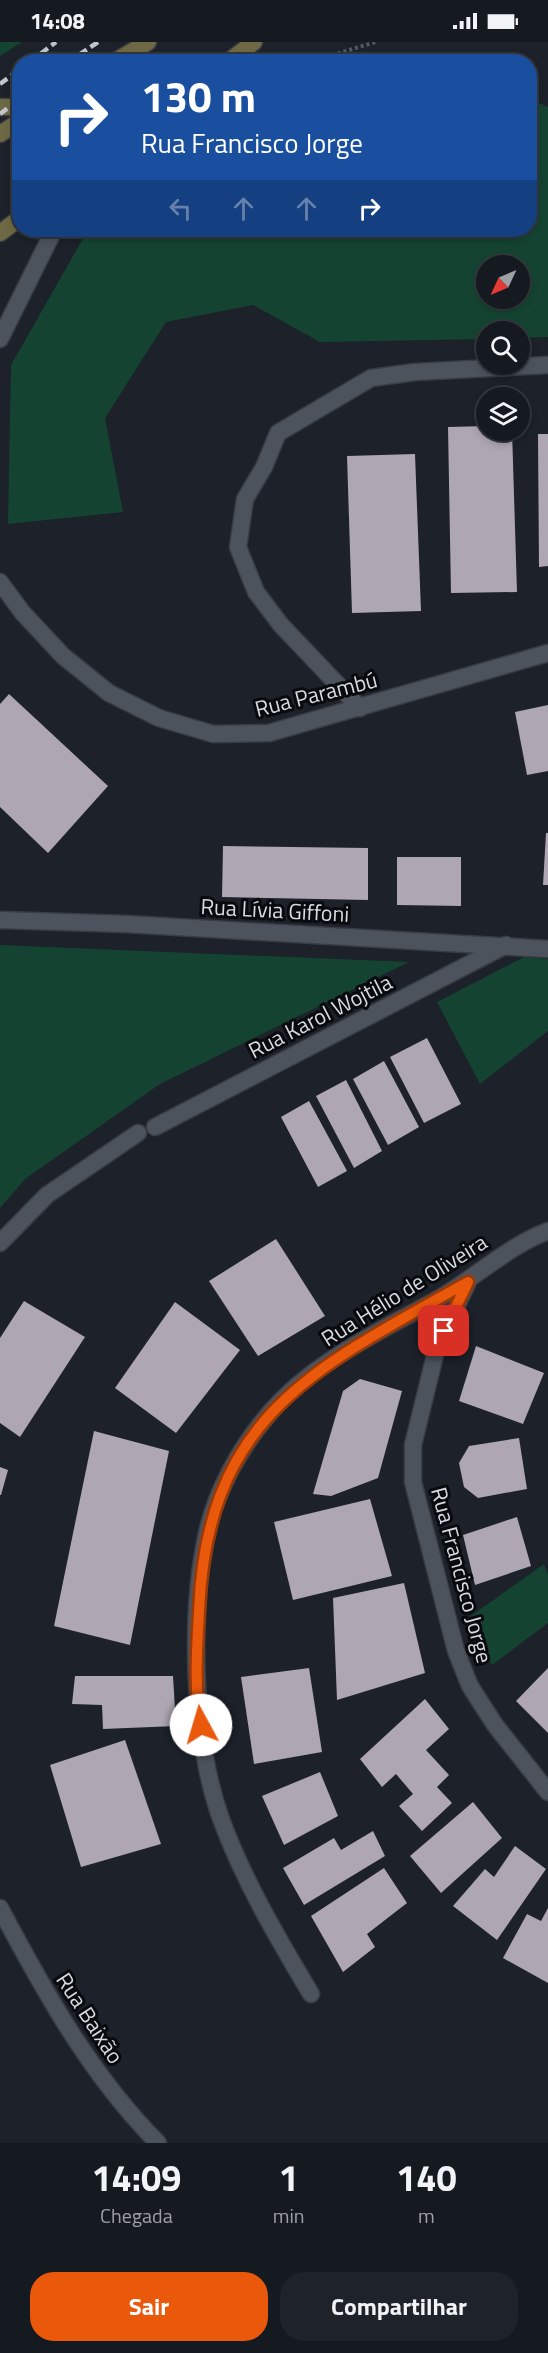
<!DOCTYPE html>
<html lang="pt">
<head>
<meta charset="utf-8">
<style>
	body { margin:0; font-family:"Titillium Web",sans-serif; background:#1e2229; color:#f1f3f6; height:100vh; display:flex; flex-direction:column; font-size:22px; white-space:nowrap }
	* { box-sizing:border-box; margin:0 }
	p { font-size:20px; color:#9da0a5 }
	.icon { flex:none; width:33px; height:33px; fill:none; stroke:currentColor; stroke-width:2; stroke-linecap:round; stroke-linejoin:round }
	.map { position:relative; height:2101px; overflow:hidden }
	.drawer { display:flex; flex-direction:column; background:#151920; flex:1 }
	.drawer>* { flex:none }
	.top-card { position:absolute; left:12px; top:12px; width:525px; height:183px; border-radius:24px; box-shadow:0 3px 9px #0003,0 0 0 2px #34383e; background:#1a4fa0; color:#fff; overflow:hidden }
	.needle { width:39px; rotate:226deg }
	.buttons { position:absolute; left:476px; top:213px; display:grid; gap:12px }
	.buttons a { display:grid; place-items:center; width:54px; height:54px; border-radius:50%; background:#151920; box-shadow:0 3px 9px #0003,0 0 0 2px #34383e; font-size:30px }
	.pin { position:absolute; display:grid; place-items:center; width:51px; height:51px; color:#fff; margin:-26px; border-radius:12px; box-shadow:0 3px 9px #0006 }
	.me { position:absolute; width:66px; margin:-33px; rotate:354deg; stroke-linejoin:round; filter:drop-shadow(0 0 4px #0008) }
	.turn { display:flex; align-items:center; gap:21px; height:126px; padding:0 30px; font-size:27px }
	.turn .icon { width:78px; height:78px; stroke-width:2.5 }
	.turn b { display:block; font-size:42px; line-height:51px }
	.lanes { display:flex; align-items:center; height:57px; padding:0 30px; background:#0003; justify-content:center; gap:30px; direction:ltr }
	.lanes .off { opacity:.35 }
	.eta { display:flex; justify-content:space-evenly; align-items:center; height:102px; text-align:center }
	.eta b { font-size:36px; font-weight:700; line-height:42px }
	.cta { display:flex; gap:12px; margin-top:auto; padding:12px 30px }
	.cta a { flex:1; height:69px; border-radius:24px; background:#ea580c; color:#fff; font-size:24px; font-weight:700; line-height:69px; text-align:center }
	.cta a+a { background:#1e2229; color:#f1f3f6 }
	.status { display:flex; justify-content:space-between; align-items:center; height:42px; padding:0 30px; background:#151920; direction:ltr }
	.status svg { height:16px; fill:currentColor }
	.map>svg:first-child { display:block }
	.green { fill:#144431; fill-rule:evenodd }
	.building { fill:#aea6b2 }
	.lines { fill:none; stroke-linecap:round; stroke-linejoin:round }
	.minor-casing { stroke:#393c43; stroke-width:19 }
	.tertiary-casing { stroke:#393c43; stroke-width:19 }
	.secondary-casing { stroke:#393c43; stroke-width:19 }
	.path { stroke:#555961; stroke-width:4; stroke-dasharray:3 3; stroke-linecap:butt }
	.minor { stroke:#4d535d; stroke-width:16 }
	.tertiary { stroke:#4d535d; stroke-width:16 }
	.secondary { stroke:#6e6944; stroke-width:16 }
	.rail { stroke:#c1c4ca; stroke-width:4.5; stroke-dasharray:9 4.5; stroke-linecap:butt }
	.route-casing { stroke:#983908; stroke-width:15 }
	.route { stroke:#ea580c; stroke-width:10 }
	.labels { text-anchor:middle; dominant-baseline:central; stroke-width:6; stroke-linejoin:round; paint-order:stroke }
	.street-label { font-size:22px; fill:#d7dae0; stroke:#080a0e }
</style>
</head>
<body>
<div class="status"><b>14:08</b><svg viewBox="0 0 49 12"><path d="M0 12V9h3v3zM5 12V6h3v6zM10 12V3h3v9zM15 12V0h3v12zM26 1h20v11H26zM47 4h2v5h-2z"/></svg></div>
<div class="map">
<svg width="548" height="2101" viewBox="0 0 548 2101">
	<rect width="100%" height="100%" fill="#1c212a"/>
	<g class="green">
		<polygon points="0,0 22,0 0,14"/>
		<path d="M530 57 548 65V295L519 296V290H486V297L320 300 253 263 166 280 105 376 123 470 8 482 11 323 85 193 101 188H530ZM486 224H519V256H486Z"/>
		<polygon points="0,903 409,920 160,1042 25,1137 0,1166"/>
		<polygon points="524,915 548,917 548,989 480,1042 437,960"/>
		<polygon points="544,1522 548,1533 548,1581 492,1623 468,1576"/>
	</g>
	<g class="building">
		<polygon points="486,384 486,388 512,388 517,550 451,551 448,385"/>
		<polygon points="538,392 548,392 548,524 539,525"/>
		<polygon points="415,412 421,569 352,571 347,414"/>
		<polygon points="9,652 108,744 48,811 0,765 0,662"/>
		<polygon points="548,663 548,729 527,733 515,670"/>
		<polygon points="546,791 548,791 548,843 543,843"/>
		<polygon points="223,804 368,806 368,858 222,855"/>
		<polygon points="397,815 461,815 461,864 397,863"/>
		<polygon points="427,996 461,1062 424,1081 390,1015"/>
		<polygon points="384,1019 419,1085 388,1103 353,1037"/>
		<polygon points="346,1038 382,1109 354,1126 316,1054"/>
		<polygon points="309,1059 347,1129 318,1145 281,1075"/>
		<polygon points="276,1197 325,1274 258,1314 209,1239"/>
		<polygon points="24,1259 85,1295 20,1395 0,1381 0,1296"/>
		<polygon points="175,1260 240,1308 176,1391 115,1346"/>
		<polygon points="476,1304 544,1331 523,1382 459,1359"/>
		<polygon points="360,1337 402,1349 378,1436 331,1454 313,1452 343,1349"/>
		<polygon points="94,1389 169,1409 130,1603 54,1584"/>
		<polygon points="519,1396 527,1447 478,1456 464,1445 459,1421 469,1404"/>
		<polygon points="0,1425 8,1428 1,1453 0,1453"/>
		<polygon points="370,1457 392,1534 293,1558 274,1480"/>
		<polygon points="517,1475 531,1524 475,1543 463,1493"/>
		<polygon points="404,1541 425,1631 337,1658 333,1556"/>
		<polygon points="309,1626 322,1710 254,1722 241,1635"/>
		<polygon points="548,1626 548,1691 516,1659"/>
		<polygon points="75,1634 173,1634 176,1684 103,1687 102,1663 72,1662"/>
		<polygon points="425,1657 449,1687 426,1708 449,1733 437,1745 452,1761 422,1789 399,1764 413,1752 396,1732 382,1745 360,1717"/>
		<polygon points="125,1698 161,1802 81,1825 50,1723"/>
		<polygon points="320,1730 338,1774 284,1803 262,1754"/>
		<polygon points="473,1760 502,1796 441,1851 410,1814"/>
		<polygon points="373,1789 385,1814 304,1863 283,1826 334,1796 341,1808"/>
		<polygon points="515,1804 546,1827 497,1898 453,1864 485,1827 494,1835"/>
		<polygon points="384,1826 407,1861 367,1892 375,1905 343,1930 311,1874"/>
		<polygon points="548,1866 548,1941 503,1916 527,1872 541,1879"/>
	</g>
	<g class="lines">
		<g class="minor-casing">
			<g id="minor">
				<polyline points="0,297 54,188"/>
				<polyline points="0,540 22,570 63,614 109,651 159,676 213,692 269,691 548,611"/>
				<polyline points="360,666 281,583 256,550 238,505 245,457 264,425 278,391 371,336 415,330 548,323"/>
				<polyline points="155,1085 506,903"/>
				<polyline points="0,1201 47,1153 138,1091"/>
				<polyline points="468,1240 437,1305 413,1403 413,1440 456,1609 470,1644 495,1683 548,1750"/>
				<path d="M0 1866C44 1949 91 2034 158 2101"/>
				<path d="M311 1952C277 1895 244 1839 221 1777 193 1699 189 1572 207 1491 216 1449 240 1406 268 1373 311 1321 380 1289 438 1257 475 1236 508 1204 548 1189"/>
			</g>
		</g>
		<g class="tertiary-casing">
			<polyline id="tertiary" points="0,878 127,882 548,907"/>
		</g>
		<g class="secondary-casing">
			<g id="secondary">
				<polyline points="114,20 148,0"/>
				<polyline points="228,20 254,0"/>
				<polyline points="0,65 20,65"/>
				<polyline points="0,92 20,79"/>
				<polyline points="0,191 20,176"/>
			</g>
		</g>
		<polyline class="path" points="309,20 376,0"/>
		<use href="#minor" class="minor"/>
		<use href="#tertiary" class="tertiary"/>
		<use href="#secondary" class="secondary"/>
		<g class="rail">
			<polyline points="30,20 56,0"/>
			<polyline points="68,20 98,0"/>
			<polyline points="0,42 20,27"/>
			<polyline points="0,72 20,57"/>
		</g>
	</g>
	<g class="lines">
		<g class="route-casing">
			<path id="route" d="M201 1683C194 1646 197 1607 199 1569 207 1373 315 1326 468 1240L444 1289"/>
		</g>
		<use href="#route" class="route"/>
	</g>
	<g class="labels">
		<g class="street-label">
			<text transform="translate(316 652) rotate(-14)">Rua Parambú</text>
			<text transform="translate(275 868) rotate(3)">Rua Lívia Giffoni</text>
			<text transform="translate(320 974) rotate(-27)">Rua Karol Wojtila</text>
			<text transform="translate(404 1248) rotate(-32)">Rua Hélio de Oliveira</text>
			<text transform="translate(462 1533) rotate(75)">Rua Francisco Jorge</text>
			<text transform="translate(90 1976) rotate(57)">Rua Baixão</text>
		</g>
	</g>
</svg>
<div class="buttons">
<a><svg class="needle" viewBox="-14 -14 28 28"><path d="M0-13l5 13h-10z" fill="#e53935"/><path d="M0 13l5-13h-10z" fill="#9da0a5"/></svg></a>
<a><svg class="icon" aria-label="search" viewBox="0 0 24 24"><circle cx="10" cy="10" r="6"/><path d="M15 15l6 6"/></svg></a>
<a><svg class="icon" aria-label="layers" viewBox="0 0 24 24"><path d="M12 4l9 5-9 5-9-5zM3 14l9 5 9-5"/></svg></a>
</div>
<div class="pin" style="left:444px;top:1289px;background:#d93025"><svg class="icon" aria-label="arrive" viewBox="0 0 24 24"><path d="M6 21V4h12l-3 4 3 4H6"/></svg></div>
<svg class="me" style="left:201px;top:1683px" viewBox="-20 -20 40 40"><circle r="19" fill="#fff"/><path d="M0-13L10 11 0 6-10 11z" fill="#ea580c"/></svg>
<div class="top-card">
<div class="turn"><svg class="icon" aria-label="right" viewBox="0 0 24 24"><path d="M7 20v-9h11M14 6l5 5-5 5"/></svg><div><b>130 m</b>Rua Francisco Jorge</div></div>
<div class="lanes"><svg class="icon off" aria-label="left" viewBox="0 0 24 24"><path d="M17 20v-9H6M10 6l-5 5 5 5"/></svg><svg class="icon off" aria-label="ahead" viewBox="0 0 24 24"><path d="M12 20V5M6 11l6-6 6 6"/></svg><svg class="icon off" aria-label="ahead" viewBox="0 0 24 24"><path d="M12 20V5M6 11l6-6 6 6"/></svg><svg class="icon" aria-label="right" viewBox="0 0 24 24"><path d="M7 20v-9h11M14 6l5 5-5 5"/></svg></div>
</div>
</div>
<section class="drawer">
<div class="eta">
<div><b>14:09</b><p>Chegada</p></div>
<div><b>1</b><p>min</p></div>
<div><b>140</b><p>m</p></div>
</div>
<div class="cta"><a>Sair</a><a>Compartilhar</a></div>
</section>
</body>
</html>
